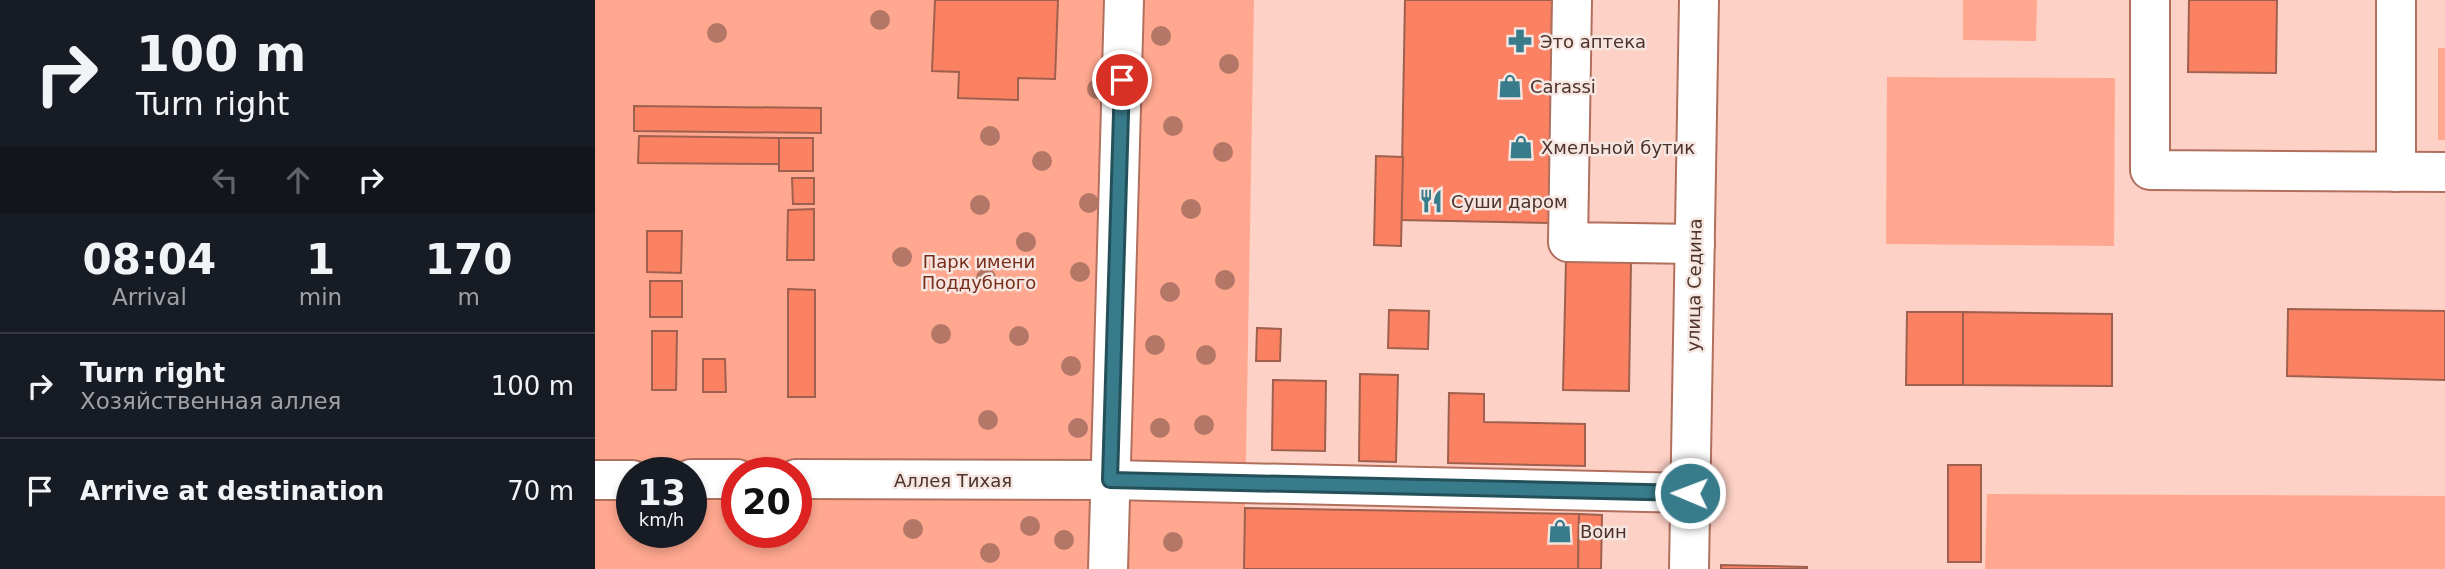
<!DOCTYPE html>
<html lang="en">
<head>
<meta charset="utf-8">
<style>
	body { margin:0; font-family:"DejaVu Sans",sans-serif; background:#242831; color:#f1f3f6; height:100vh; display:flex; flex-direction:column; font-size:26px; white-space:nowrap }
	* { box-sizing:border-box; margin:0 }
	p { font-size:23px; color:#9ea1a6 }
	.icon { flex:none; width:38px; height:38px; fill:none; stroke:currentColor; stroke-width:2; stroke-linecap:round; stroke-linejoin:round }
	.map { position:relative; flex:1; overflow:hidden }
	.details { display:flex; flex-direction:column; background:#171b24; width:595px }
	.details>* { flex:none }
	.hud { background:#171b24; color:#f1f3f6; overflow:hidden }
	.speed { position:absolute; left:21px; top:457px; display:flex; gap:14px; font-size:35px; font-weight:700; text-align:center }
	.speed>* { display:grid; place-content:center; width:91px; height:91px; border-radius:50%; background:#171b24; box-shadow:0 4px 10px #0003; line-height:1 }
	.speed small { font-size:18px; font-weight:400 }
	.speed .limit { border:10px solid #d22; background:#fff; color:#111 }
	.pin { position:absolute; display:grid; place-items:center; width:60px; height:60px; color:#fff; margin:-30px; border:4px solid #fff; border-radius:50%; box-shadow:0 2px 7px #0007 }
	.me { position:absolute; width:77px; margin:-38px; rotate:271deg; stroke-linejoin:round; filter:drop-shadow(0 0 5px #0008) }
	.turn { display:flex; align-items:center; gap:24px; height:147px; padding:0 21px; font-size:32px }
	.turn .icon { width:91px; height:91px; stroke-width:2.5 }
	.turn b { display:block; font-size:49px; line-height:60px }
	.lanes { display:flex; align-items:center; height:66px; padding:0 21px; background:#0003; justify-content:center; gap:35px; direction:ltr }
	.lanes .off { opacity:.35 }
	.eta { display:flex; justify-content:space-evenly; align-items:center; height:119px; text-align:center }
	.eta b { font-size:42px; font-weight:700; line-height:49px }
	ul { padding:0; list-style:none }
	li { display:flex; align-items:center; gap:21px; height:105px; padding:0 21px; border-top:2px solid #363941 }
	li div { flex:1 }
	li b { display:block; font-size:26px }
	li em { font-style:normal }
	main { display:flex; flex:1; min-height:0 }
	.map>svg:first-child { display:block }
	.green { fill:#ffa78f; fill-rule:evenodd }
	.building { fill:#fa8262; stroke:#a0604f; stroke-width:2 }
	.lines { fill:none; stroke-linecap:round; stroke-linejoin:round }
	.minor-casing { stroke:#b1705e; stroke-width:42 }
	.minor { stroke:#fff; stroke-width:38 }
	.tree { fill:#b47767 }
	.route-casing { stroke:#24505a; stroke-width:18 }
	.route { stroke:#387b8b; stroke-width:12 }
	.labels { text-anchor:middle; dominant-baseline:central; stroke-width:5; stroke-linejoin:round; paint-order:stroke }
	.poi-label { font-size:18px; fill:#4e322a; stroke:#f5e6e2; text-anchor:start }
	.park-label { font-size:18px; fill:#792e1a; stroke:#f5e6e2 }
	.street-label { font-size:18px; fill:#4e322a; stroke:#f5e6e2 }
</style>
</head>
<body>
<main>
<section class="details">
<div class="hud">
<div class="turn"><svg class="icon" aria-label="right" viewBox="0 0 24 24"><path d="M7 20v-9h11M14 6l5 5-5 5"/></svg><div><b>100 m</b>Turn right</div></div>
<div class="lanes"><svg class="icon off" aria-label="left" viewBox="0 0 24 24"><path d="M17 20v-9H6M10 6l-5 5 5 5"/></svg><svg class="icon off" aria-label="ahead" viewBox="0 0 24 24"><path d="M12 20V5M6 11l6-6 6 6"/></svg><svg class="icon" aria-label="right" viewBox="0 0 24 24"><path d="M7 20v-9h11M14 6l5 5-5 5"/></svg></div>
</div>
<div class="eta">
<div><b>08:04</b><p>Arrival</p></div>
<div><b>1</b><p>min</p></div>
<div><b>170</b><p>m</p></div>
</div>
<ul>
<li><svg class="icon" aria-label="right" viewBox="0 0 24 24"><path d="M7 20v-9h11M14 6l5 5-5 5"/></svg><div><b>Turn right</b><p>Хозяйственная аллея</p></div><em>100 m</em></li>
<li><svg class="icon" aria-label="arrive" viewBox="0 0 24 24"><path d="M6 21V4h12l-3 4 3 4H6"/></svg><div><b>Arrive at destination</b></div><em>70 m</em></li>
</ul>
</section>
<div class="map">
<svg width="1850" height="569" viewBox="0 0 1850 569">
	<rect width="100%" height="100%" fill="#fdd1c5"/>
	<g class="green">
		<path d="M0 0H659L649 569H0ZM37 472H96V532H37ZM142 472H201V532H142Z"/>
		<polygon points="1368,0 1442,0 1441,41 1368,40"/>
		<rect x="1843" y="48" width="7" height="92"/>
		<polygon points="1292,77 1520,78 1519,246 1291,244"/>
		<polygon points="1392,494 1850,496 1850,569 1390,569"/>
	</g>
	<g class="building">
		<polygon points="340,0 463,0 460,79 423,78 423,100 363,98 364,72 337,71"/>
		<polygon points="810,0 957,0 954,223 806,220"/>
		<polygon points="1594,0 1682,0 1681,73 1593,72"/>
		<polygon points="39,106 226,108 226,133 39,131"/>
		<polygon points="44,136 184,138 184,164 43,163"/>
		<rect x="184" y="138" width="34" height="33"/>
		<polygon points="781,156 808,157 806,246 779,245"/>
		<polygon points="197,178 219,178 219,204 198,204"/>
		<polygon points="219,209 219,260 192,260 193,210"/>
		<polygon points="52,231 87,231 86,273 52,272"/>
		<polygon points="971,260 1036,262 1034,391 968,390"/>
		<rect x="55" y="281" width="32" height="36"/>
		<polygon points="193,289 220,290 220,397 193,397"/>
		<polygon points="1693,309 1850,311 1850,380 1692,376"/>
		<polygon points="794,310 834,311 833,349 793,348"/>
		<polygon points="1312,312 1368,312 1368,385 1311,385"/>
		<polygon points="1368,312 1517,314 1517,386 1368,385"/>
		<polygon points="662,328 686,329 685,361 661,361"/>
		<polygon points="57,331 82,331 81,390 57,390"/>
		<polygon points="108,359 130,359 131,392 108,392"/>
		<polygon points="765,374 803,375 801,462 764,461"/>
		<polygon points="678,380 731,381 730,451 677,450"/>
		<polygon points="854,393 889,394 889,422 990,424 990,466 853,463"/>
		<rect x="1353" y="465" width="33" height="97"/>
		<polygon points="650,508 984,514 983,569 649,569"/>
		<polygon points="984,514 1007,515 1006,569 983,569"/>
		<polygon points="1126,565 1212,567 1212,569 1126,569"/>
	</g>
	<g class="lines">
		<g class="minor-casing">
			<g id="minor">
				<polyline points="977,0 973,242 1100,244"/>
				<polyline points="1555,0 1555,170 1850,172"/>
				<polyline points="1801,172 1801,0"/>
				<polyline points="96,479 142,479"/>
				<polyline points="201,479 515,480 1095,493"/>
				<polyline points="0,480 37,480"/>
				<polyline points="513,569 529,0"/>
				<polyline points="1094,569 1104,0"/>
			</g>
		</g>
		<use href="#minor" class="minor"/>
	</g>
	<g class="tree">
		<circle cx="285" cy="20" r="10"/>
		<circle cx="122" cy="33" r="10"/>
		<circle cx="566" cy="36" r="10"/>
		<circle cx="634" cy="64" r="10"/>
		<circle cx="502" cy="89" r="10"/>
		<circle cx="578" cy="126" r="10"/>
		<circle cx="395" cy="136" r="10"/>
		<circle cx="628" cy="152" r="10"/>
		<circle cx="447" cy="161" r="10"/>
		<circle cx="494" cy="203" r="10"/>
		<circle cx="385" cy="205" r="10"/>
		<circle cx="596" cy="209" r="10"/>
		<circle cx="431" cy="242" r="10"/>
		<circle cx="307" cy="257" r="10"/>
		<circle cx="485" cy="272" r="10"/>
		<circle cx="391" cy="278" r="10"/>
		<circle cx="630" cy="280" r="10"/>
		<circle cx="575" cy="292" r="10"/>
		<circle cx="346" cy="334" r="10"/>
		<circle cx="424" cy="336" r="10"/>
		<circle cx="560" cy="345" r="10"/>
		<circle cx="611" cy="355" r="10"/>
		<circle cx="476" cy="366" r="10"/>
		<circle cx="393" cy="420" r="10"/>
		<circle cx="609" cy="425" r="10"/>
		<circle cx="483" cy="428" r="10"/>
		<circle cx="565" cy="428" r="10"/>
		<circle cx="435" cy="526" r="10"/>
		<circle cx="318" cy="529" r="10"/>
		<circle cx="469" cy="540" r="10"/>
		<circle cx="578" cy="542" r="10"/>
		<circle cx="395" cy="553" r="10"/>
	</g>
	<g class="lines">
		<g class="route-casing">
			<polyline id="route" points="527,80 515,480 1095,493"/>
		</g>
		<use href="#route" class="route"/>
	</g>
	<defs>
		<g id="pharmacy-bare" transform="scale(1.89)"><path d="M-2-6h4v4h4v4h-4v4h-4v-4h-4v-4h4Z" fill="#387b8b" stroke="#f5e6e2" stroke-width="2.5" paint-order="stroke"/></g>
		<g id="shop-bare" transform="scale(1.89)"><path d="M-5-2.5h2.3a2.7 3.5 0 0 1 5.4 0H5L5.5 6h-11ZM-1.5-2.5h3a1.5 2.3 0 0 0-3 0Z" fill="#387b8b" stroke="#f5e6e2" stroke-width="2.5" paint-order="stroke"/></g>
		<g id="restaurant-bare" transform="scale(1.89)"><path d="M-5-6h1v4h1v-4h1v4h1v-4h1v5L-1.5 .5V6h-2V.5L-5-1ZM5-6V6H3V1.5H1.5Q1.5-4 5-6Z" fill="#387b8b" stroke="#f5e6e2" stroke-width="2.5" paint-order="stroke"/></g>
	</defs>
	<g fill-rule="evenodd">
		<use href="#pharmacy-bare" x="925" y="41"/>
		<use href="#shop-bare" x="915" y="86"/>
		<use href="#shop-bare" x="926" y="147"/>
		<use href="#restaurant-bare" x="836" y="201"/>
		<use href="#shop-bare" x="965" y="531"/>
	</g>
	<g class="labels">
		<g class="poi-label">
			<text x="945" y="41">Это аптека</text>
			<text x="935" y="86">Carassi</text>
			<text x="946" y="147">Хмельной бутик</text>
			<text x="856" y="201">Суши даром</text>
			<text x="985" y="531">Воин</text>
		</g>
		<g class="park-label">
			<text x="384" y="261">Парк имени<tspan x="384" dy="21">Поддубного</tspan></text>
		</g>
		<g class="street-label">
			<text transform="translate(1099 285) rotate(-89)">улица Седина</text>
			<text x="358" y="480">Аллея Тихая</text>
		</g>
	</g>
</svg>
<div class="speed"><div>13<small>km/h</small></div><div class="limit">20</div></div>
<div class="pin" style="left:527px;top:80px;background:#d93025"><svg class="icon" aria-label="arrive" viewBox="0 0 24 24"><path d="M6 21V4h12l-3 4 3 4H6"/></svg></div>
<svg class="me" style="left:1095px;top:493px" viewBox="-20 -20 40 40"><circle r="17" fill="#387b8b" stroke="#fff" stroke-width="3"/><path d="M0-11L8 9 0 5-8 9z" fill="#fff"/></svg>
</div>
</main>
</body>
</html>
